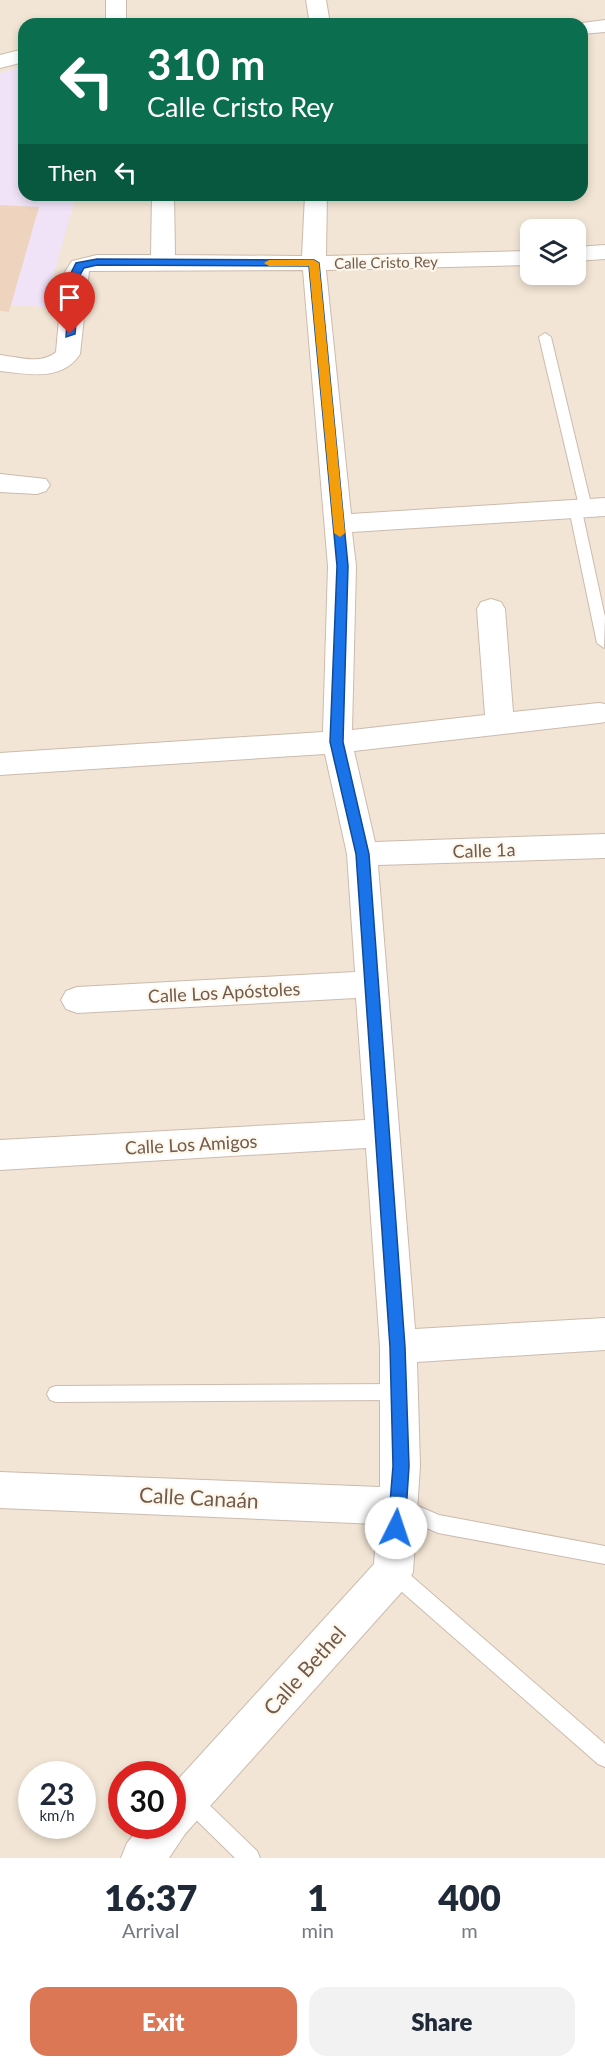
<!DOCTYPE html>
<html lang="en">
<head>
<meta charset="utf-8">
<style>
	body { margin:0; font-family:Lato,sans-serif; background:#f2f2f3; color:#1f2937; height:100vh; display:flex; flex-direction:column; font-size:22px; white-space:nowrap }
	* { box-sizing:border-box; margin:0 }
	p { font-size:20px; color:#747a83 }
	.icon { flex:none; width:33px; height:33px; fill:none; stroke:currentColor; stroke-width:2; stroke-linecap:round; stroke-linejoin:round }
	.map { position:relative; height:1858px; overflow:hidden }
	.side { display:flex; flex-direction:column; background:#fff; flex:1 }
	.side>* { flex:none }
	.banner { position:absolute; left:18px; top:18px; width:570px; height:183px; border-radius:18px; box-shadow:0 3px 9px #0003; background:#0b6e4f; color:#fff; overflow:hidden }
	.buttons { position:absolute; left:520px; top:219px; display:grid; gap:12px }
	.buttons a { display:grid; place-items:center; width:66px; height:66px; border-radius:12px; background:#fff; box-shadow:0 3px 9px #0003; font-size:30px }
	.speed { position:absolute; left:18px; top:1761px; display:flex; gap:12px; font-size:30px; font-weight:700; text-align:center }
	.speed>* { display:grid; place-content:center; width:78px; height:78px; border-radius:50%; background:#fff; box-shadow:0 3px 9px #0003; line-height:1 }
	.speed small { font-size:15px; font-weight:400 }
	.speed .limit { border:9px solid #d22; background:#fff; color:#111 }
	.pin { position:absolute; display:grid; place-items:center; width:51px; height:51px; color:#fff; margin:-62px -26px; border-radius:50% 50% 50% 0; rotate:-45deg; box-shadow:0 0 6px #0007 }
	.pin .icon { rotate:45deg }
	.me { position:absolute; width:66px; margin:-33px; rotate:4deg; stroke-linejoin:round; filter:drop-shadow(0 0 4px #0008) }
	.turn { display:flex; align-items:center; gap:21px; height:126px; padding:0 30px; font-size:27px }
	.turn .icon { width:78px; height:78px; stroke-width:2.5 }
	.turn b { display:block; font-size:42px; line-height:51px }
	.then { display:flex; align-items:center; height:57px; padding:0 30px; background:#0003; gap:12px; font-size:22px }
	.eta { display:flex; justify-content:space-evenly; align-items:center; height:102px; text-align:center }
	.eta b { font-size:36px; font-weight:800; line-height:42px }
	.cta { display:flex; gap:12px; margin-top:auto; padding:12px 30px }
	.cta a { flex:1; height:69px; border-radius:18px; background:#db7754; color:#fff; font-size:24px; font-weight:800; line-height:69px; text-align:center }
	.cta a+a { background:#f2f2f3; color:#1f2937 }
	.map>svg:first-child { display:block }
	.residential { fill:#f2e5d5; fill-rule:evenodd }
	.education { fill:#f0e3f7 }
	.building { fill:#eed4bf }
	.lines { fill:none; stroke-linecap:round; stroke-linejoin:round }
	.lane-casing { stroke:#ccbbad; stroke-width:2 }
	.street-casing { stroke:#ccbbad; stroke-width:2 }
	.lane { fill:#fff; fill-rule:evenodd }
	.street { fill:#fff; fill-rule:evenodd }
	.route { fill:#1a73e8; stroke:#114b97; stroke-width:1.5 }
	.slow { fill:#f59e0b }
	.labels { text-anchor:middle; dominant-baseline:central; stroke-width:4.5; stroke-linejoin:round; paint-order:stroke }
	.far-street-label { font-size:15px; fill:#725b4d; stroke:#fef7ec }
	.street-label { font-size:18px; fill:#725b4d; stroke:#fef7ec }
	.near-street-label { font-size:21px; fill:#725b4d; stroke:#fef7ec }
</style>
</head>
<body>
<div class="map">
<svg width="605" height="1858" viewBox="0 0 605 1858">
	<rect width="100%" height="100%" fill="#fbf3e6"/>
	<path class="residential" d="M0 0H605V1858H0ZM24 24H582V195H24ZM531 230H576V274H531ZM32 1774H82V1826H32ZM122 1774H172V1826H122Z"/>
	<polygon class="education" points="24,66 24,195 76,195 45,307 0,304 0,73"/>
	<polygon class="building" points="0,205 39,207 9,312 0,311"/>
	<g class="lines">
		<g class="lane-casing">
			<g id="lane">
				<polygon points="545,333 551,337 592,508 590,511 582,511 605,617 604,648 597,643 569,509 571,506 579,506 539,337"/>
				<polygon points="398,1384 404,1386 407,1392 404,1398 398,1400 56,1402 50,1400 47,1394 50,1388 56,1386"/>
				<polygon points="399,1498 439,1515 605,1546 605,1564 438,1533 393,1513 390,1507 393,1501"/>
				<polygon points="393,1563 400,1566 605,1744 605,1767 598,1764 386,1578 384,1572 386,1566"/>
				<polygon points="190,1790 197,1793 257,1851 260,1858 235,1858 183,1807 180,1800 183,1793"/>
			</g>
		</g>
		<g class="street-casing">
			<g id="street">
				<rect x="106" y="0" width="20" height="24"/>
				<polygon points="306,0 326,0 330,24 310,24"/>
				<polygon points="605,20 605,32 582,34 582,24 574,24"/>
				<polygon points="24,49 24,62 0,68 0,55"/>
				<path d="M152 195H174L175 255 302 256 305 195H327L326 256 531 251V265L326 270 351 514 605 498V516L352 532 356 566 352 730 485 715 477 609 481 602 491 599 501 602 505 609 513 712 599 703 605 704V722L599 723 354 751 375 842 605 834V858L378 865 415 1329 605 1318V1350L417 1362 420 1466 413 1572 407 1586 185 1834 169 1858H121L127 1843 141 1826H172V1786L374 1564 377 1524 0 1508V1472L380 1487V1347L366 1148 0 1170V1140L365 1120 356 998 77 1013 66 1009 61 1000 66 991 77 987 355 972 347 854 325 754 0 775V753L323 732 328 566 303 270 89 271 80 354C62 382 28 374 0 371V355C18 357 41 365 56 352L63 275 72 261 97 255H151Z"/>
				<polygon points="605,245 605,259 576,261 576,247"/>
				<polygon points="0,474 46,479 50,485 46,491 37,494 0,492"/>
			</g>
		</g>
		<use href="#lane" class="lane"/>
		<use href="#street" class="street"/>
	</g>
	<polygon class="route" points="97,259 314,260 319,263 348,566 343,742 369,854 405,1347 409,1466 405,1528 402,1534 396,1536 390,1534 388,1528 393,1466 390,1347 356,854 330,742 337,566 309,266 97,265 84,268 80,275 75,334 66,337 70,275 76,263"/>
	<polygon class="slow" points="314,260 319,263 345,533 340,537 334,533 309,266 269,266 264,263 269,260"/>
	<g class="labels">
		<g class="far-street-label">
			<text transform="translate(386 262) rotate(-1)">Calle Cristo Rey</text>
		</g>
		<g class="street-label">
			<text transform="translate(484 850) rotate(-2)">Calle 1a</text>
			<text transform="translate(224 992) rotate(-3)">Calle Los Apóstoles</text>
			<text transform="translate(191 1144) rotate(-3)">Calle Los Amigos</text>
		</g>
		<g class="near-street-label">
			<text transform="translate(199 1497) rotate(3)">Calle Canaán</text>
			<text transform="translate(304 1670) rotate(-48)">Calle Bethel</text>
		</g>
	</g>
</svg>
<div class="buttons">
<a><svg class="icon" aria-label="layers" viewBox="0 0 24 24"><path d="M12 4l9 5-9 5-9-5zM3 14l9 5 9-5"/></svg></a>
</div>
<div class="speed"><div>23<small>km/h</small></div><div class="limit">30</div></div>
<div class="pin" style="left:70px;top:334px;background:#d93025"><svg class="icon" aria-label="arrive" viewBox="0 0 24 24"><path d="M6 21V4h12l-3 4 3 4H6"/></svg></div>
<svg class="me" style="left:396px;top:1528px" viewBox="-20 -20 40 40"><circle r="19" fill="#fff"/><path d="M0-13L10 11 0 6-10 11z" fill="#1a73e8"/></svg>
<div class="banner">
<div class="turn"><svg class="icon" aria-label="left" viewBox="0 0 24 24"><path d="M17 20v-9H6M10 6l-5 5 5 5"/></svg><div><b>310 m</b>Calle Cristo Rey</div></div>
<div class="then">Then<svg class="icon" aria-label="left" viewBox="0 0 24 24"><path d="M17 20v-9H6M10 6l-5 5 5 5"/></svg></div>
</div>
</div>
<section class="side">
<div class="eta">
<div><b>16:37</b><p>Arrival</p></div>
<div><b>1</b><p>min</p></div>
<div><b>400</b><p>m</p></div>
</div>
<div class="cta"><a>Exit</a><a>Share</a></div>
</section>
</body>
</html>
